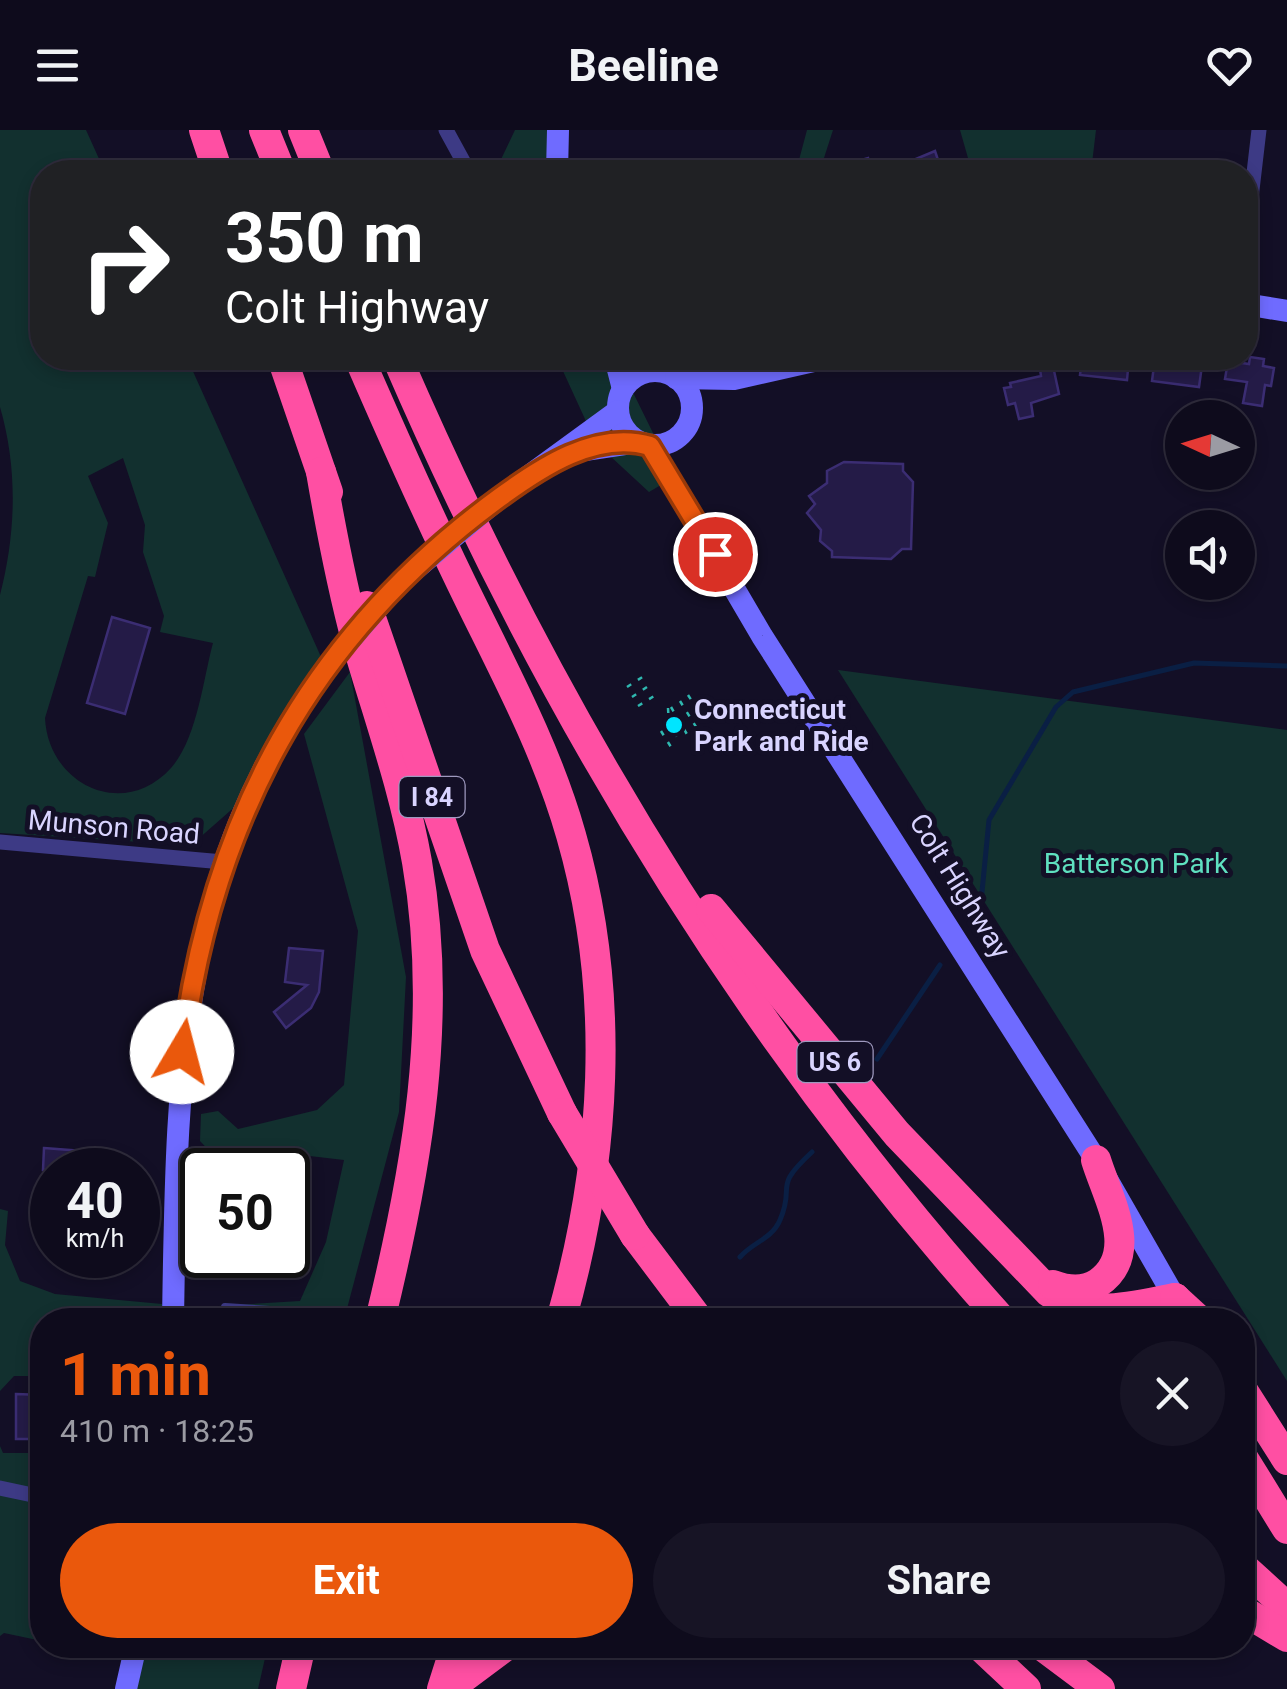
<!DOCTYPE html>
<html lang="en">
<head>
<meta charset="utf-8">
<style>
	body { margin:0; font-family:Roboto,sans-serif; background:#171425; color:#f1f3f6; height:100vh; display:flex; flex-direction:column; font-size:38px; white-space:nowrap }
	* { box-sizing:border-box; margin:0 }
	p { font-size:32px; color:#9b9ba3 }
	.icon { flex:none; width:55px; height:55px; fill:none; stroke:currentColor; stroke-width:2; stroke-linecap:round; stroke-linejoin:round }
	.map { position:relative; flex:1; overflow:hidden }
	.drawer { position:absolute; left:30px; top:1178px; width:1225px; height:350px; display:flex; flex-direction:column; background:#0e0b1c; border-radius:40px; box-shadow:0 5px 15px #0003,0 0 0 2px #2e2b3b }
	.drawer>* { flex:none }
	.guide { position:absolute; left:30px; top:30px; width:1228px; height:210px; border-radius:40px; box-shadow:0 5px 15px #0003,0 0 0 2px #2e2b3b; background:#202124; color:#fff; overflow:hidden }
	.needle { width:65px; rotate:274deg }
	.controls { position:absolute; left:1165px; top:270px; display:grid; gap:20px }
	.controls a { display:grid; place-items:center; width:90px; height:90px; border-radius:50%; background:#0e0b1c; box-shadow:0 5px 15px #0003,0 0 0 2px #2e2b3b; font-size:50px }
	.speed { position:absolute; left:30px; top:1018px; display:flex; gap:20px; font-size:50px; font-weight:700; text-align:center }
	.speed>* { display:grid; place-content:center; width:130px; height:130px; border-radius:50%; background:#0e0b1c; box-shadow:0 5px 15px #0003,0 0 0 2px #2e2b3b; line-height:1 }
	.speed small { font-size:25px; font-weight:400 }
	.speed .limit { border:5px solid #111; border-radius:15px; background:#fff; color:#111 }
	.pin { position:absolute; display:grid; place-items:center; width:85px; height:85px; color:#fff; margin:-42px; border:5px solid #fff; border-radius:50%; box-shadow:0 2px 10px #0007 }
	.me { position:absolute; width:110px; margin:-55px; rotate:8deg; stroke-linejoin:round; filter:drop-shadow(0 0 8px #0008) }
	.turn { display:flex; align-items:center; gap:35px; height:210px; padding:0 30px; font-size:45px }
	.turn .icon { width:130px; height:130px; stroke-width:2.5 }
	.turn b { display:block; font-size:70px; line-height:85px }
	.round { display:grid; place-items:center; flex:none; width:105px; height:105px; border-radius:52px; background:#171425 }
	.overview { display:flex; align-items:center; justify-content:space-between; height:170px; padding:0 30px }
	h1 { font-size:60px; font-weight:700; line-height:75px; color:#ea580c }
	.action { display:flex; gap:20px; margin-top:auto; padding:20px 30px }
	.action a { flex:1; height:115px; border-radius:60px; background:#ea580c; color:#fff; font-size:40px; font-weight:700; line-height:115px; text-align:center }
	.action a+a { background:#171425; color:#f1f3f6 }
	header { display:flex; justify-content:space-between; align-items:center; height:130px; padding:0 30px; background:#0e0b1c; font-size:45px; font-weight:700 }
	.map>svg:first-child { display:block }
	.green { fill:#12302f; fill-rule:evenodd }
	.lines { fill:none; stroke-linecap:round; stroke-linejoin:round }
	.stream { stroke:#0a1f44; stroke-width:5 }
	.building { fill:#241b47; stroke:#3b2d73; stroke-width:2.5 }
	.path { stroke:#2fb8b0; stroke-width:2.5; stroke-dasharray:5 8; stroke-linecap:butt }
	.lane { stroke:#3d3a85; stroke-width:8 }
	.street { stroke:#3d3a85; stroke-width:15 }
	.secondary { stroke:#6f6bff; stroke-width:22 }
	.highway { stroke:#ff4fa3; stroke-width:30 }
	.secondary-bridge { stroke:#6f6bff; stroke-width:22 }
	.highway-bridge { stroke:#ff4fa3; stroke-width:30 }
	.route-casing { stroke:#983908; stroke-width:25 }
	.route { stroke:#ea580c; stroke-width:18 }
	.poi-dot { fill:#00e5ff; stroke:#130f26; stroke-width:4 }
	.labels { text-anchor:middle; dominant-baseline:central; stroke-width:10; stroke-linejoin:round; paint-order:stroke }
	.shield { fill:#130f26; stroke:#9e99be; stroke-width:2.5 }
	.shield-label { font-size:25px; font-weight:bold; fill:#d9d4ff }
	.poi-label { font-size:28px; font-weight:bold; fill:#d9d4ff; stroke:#130f26; text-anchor:start }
	.street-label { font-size:28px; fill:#d9d4ff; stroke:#130f26 }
	.park-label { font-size:28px; fill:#5fe0c0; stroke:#130f26 }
</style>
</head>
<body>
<header><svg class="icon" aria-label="menu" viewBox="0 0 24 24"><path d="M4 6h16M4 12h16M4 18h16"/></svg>Beeline<svg class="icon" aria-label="heart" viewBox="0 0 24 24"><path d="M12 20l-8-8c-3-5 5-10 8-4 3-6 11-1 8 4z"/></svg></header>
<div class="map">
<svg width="1287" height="1559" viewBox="0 0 1287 1559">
	<rect width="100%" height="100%" fill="#130f26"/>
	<g class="green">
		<path d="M0 0H86L105 42H42V228H187L326 538 255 659 197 710 141 712 0 703V465C16 403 18 339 0 277ZM123 328 145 395 143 422 164 486 160 502 213 513C203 550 197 609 171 638 123 691 48 654 45 588L88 446 95 447 108 393 88 346Z"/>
		<polygon points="515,0 559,0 558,42 495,42"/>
		<polygon points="807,0 833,0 823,31 799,30"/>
		<polygon points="960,0 1096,0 1091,42 972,42"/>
		<polygon points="557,228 616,228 690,378 666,352 649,362 596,313"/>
		<polygon points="838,540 1287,600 1287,1251"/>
		<polygon points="350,542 406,847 399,982 344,1190 184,1190 185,1178 300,1171 326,1112 344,1030 284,1023 221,1033 200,1011 201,984 218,981 238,999 317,980 344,955 358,801 304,604"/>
		<polygon points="0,1079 8,1081 5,1115 20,1151 55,1164 162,1174 169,1190 42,1190 42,1246 14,1246 0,1261"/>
		<polygon points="0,1316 3,1323 42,1323 42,1511 4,1503 0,1506"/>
		<polygon points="60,1515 136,1515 132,1530"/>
		<polygon points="146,1515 268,1515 258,1559 137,1559"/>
	</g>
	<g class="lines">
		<g class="stream">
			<polyline points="972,788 981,772 989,690 1056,577 1073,562 1194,533 1287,536"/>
			<polyline points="877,929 940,835"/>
			<path d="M740 1127C753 1112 772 1109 780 1090 796 1053 771 1060 812 1022"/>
		</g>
	</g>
	<g class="building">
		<polygon points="935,21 942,42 893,42 892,39"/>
		<polygon points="868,28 871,42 830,42 830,39"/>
		<polygon points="1250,227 1264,229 1263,236 1274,238 1271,256 1265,255 1262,276 1243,273 1247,252 1225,249 1228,231 1249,234"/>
		<polygon points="1082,228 1129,228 1127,250 1080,245"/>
		<polygon points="1155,228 1203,228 1199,257 1152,251"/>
		<polygon points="1053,236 1059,264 1031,273 1033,286 1019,289 1015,273 1008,275 1004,258 1011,257 1010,253 1041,246 1040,239"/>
		<polygon points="844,332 903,334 903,341 913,352 911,419 902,419 891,429 832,427 832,421 820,411 821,400 807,383 815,374 809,366 827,353 827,341"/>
		<polygon points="112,487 150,498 125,584 87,573"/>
		<polygon points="289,818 323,821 319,862 311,878 286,898 274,882 307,855 285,852"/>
		<polygon points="44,1018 82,1021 80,1040 43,1040"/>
		<polygon points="288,1117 304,1118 303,1140 232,1135 233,1125 288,1125"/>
		<polygon points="16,1264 42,1265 41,1301 36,1301 36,1309 16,1309"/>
	</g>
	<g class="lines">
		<g class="path">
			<polyline points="627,557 647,544"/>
			<polyline points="688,565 707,594"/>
			<polyline points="632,567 653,553"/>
			<polyline points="680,571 698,600"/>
			<polyline points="638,576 659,563"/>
			<polyline points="671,577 688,606"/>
			<polyline points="668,578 669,595 680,611"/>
			<polyline points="661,601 671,617"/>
		</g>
		<polyline class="lane" points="224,1190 225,1177 270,1180 269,1190"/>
		<g class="street">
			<polyline points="446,0 469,42"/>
			<polyline points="1245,120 1259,0"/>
			<polyline points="0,712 223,732"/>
			<polyline points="0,1358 42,1367"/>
		</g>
		<g class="secondary">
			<polyline points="557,42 558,0"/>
			<polyline points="1245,174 1287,181"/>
			<polyline points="615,228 623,259"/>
			<circle cx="655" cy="278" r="37"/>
			<polyline points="676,248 734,249 827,228"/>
			<polyline points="650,315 762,506 1096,1030 1175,1168"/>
			<polyline points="565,323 638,312"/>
			<polyline points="504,364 618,281"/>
			<path d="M173 1190C177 947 176 743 326 538"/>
			<polyline points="126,1559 136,1515"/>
		</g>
		<g class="highway">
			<polyline points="204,0 218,42"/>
			<polyline points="264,0 281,42"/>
			<polyline points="303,0 320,42"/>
			<polyline points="282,228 328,362"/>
			<path d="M359 228C395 311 432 394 472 475 509 550 548 624 571 705 617 864 606 1032 561 1190"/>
			<path d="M397 228C548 577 746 906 1002 1190"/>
			<path d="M321 342C331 400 342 457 357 513 378 586 404 657 417 732 444 888 417 1039 380 1190"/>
			<polyline points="367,476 485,820 562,983"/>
			<path d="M711 779 897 1004 1049 1162C1088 1190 1133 1176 1175 1168"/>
			<polyline points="635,1105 699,1190"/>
			<path d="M1053 1155C1069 1161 1084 1162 1098 1153 1141 1124 1108 1069 1096 1030"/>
			<polyline points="1175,1168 1199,1190"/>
			<polyline points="1242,1259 1287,1330"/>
			<polyline points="1242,1326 1287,1399"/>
			<polyline points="1242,1436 1287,1477"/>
			<polyline points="1242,1480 1287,1507"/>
			<polyline points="979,1515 1026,1559"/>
			<polyline points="1041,1515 1100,1559"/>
			<polyline points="291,1559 301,1515"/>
			<polyline points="442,1559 456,1515"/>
			<polyline points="448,1559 507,1515"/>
		</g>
		<polyline class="secondary-bridge" points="326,538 399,453 504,364"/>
		<polyline class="highway-bridge" points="562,983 635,1105"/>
	</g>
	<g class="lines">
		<g class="route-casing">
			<path id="route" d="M182 922C211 691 309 507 499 368 540 338 596 300 650 316L715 424"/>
		</g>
		<use href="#route" class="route"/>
	</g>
	<circle class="poi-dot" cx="674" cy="595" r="10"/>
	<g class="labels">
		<g class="shield">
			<rect x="399.5" y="647" width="65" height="40" rx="8"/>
			<rect x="797.5" y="912" width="75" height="40" rx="8"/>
		</g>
		<g class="shield-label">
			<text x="432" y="667">I 84</text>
			<text x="835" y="932">US 6</text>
		</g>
		<g class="poi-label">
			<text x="694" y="579">Connecticut<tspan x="694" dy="32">Park and Ride</tspan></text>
		</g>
		<g class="street-label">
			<text transform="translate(114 697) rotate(5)">Munson Road</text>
			<text transform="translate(960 756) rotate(58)">Colt Highway</text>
		</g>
		<g class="park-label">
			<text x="1136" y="733">Batterson Park</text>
		</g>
	</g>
</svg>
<div class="controls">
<a><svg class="needle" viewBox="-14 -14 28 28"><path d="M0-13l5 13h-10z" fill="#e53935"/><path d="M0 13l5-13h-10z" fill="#9b9ba3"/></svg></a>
<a><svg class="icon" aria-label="sound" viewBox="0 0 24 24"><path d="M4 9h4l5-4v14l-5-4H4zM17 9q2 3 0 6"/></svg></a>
</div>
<div class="speed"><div>40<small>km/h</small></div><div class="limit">50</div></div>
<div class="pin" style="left:715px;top:424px;background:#d93025"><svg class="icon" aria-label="arrive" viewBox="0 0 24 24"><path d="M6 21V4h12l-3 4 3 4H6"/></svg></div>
<svg class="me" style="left:182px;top:922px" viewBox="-20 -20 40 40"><circle r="19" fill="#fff"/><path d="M0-13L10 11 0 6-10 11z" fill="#ea580c"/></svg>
<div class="guide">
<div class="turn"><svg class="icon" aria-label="right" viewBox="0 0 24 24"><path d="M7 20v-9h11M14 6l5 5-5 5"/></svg><div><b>350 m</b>Colt Highway</div></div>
</div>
<section class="drawer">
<div class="overview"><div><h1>1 min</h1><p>410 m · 18:25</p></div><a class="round"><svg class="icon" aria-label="close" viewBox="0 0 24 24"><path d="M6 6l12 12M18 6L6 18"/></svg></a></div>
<div class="action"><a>Exit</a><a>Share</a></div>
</section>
</div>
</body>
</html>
